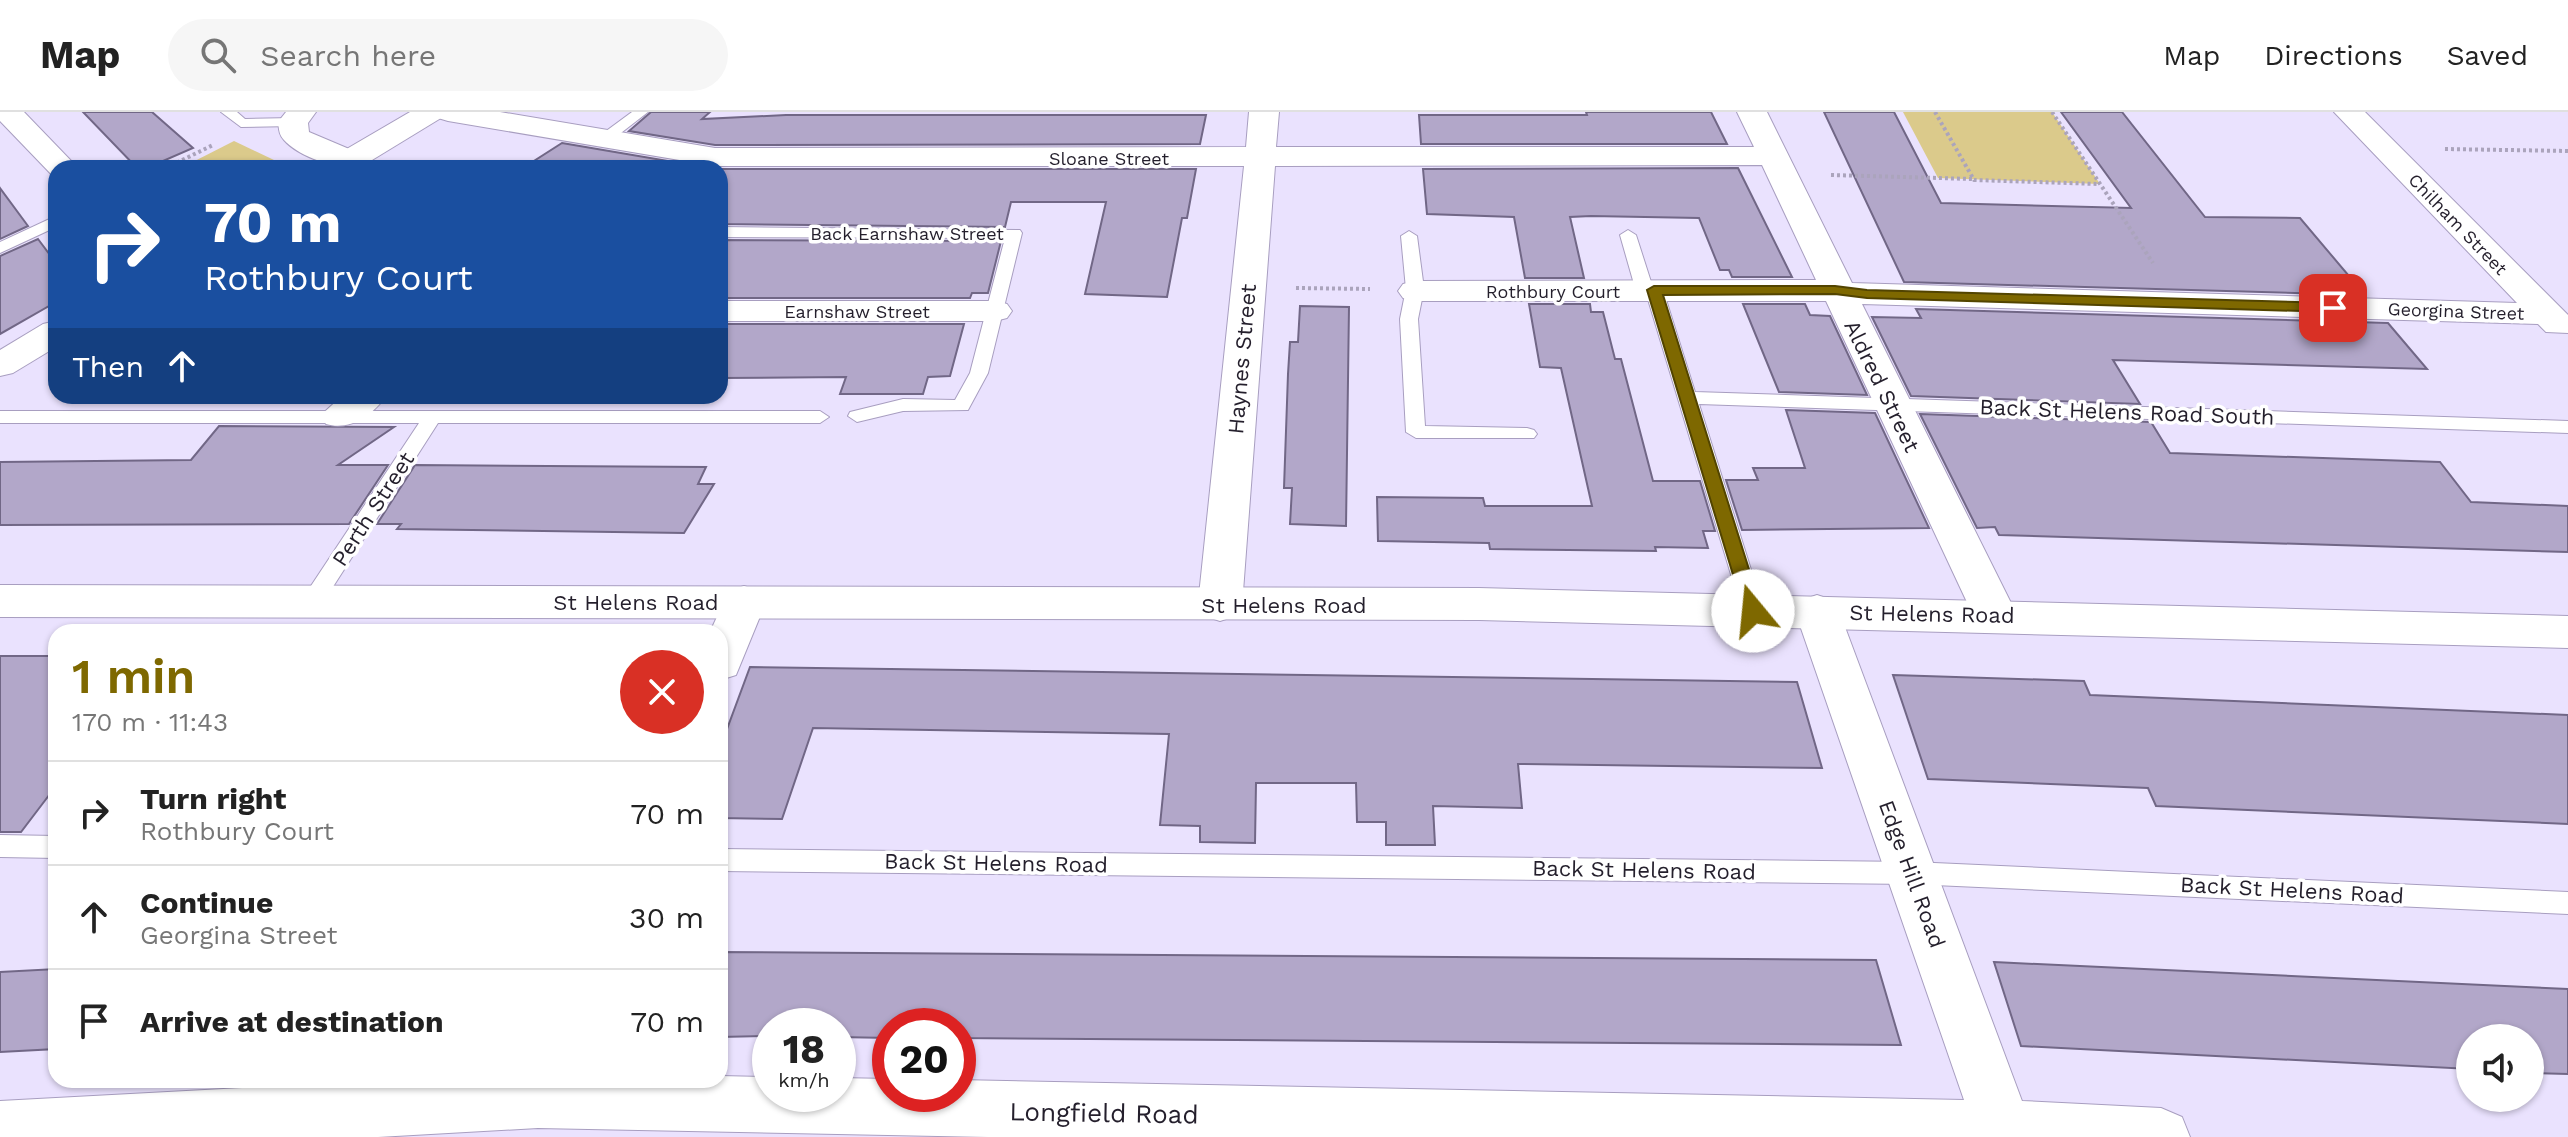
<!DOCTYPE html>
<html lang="en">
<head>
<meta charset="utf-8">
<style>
	body { margin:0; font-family:"Work Sans",sans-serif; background:#f6f6f6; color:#222; height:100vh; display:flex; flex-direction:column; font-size:30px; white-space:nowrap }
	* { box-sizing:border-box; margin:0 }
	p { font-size:26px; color:#767676 }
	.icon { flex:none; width:44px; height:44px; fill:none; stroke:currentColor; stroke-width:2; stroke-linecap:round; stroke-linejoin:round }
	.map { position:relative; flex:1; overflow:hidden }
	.panel { position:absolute; left:48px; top:512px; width:680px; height:464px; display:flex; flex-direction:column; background:#fff; border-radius:24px; box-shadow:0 2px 6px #0004 }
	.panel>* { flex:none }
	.top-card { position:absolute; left:48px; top:48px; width:680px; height:244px; border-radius:24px; box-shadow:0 2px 6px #0004; background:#1a4fa0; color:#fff; overflow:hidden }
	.fabs { position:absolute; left:2456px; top:912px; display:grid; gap:16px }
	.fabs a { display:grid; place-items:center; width:88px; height:88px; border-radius:50%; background:#fff; box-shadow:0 2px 6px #0004; font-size:40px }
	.speed { position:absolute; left:752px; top:896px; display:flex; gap:16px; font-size:40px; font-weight:700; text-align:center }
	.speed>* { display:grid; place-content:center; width:104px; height:104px; border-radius:50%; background:#fff; box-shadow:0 2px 6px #0004; line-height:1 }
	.speed small { font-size:20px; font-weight:400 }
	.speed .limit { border:12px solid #d22; background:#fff; color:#111 }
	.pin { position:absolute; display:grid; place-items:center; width:68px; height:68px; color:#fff; margin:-34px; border-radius:16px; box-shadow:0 4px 12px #0006 }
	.me { position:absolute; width:88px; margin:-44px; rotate:343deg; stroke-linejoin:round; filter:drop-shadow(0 0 6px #0008) }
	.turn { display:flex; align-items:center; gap:28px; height:168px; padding:0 24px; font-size:36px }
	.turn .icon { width:104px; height:104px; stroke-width:2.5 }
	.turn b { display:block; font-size:56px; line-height:68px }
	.then { display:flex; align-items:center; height:76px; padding:0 24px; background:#0003; gap:16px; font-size:30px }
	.round { display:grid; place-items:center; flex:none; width:84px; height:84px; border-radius:42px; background:#f6f6f6 }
	.summary { display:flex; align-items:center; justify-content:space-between; height:136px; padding:0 24px }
	h1 { font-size:48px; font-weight:600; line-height:60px; color:#7e6800 }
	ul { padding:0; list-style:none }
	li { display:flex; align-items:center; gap:24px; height:104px; padding:0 24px; border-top:2px solid #e0e0e0 }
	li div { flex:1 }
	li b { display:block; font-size:30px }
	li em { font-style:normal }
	header { display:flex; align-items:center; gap:48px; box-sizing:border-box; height:112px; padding:0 40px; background:#fff; border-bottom:2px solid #e0e0e0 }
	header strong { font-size:38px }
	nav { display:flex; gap:44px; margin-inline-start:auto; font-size:28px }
	.search { width:560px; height:72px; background:#f6f6f6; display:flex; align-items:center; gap:20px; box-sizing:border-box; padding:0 28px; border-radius:44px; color:#767676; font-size:30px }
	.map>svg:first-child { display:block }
	.green { fill:#dbca8b }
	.building { fill:#b2a7c9; stroke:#716786; stroke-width:2 }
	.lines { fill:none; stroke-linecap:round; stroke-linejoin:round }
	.lane-casing { stroke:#a89ec0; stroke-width:2 }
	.street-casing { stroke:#a89ec0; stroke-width:2 }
	.secondary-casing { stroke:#a89ec0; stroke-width:2 }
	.primary-casing { stroke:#a89ec0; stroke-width:2 }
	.path { stroke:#aba4bc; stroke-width:4; stroke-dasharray:3 3; stroke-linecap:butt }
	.lane { fill:#fff; fill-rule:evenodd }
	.street { fill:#fff; fill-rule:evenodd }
	.secondary { fill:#fff; fill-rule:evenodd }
	.primary { fill:#fff; fill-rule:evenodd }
	.route { fill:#7e6800; stroke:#524400; stroke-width:2 }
	.labels { text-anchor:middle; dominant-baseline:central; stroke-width:7; stroke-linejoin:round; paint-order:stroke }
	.far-street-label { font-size:18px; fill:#241f2c; stroke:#fff }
	.street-label { font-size:22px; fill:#241f2c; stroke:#fff }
	.near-street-label { font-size:26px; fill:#241f2c; stroke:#fff }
</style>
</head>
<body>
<header>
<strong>Map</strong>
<div class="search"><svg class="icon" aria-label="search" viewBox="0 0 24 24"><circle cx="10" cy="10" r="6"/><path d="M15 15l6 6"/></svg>Search here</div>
<nav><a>Map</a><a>Directions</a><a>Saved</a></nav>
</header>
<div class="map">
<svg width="2568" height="1025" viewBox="0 0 2568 1025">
	<rect width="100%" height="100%" fill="#eae2fe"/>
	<g class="green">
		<polygon points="1903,0 2052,0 2100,72 1938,66"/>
		<polygon points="234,29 274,48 281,56 181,56"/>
	</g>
	<g class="building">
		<polygon points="83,0 152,0 193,36 147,56 137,56"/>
		<polygon points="651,0 710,0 702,7 786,3 1206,3 1200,32 715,33 629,19"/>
		<polygon points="1586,0 1711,0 1727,32 1421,32 1419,3 1587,3"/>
		<polygon points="1824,0 1894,0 1941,91 2131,96 2061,0 2122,0 2205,105 2300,106 2365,183 1904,170"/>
		<polygon points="562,31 709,56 523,56"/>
		<polygon points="1738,56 1792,165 1732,165 1729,158 1720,158 1699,106 1591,104 1570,105 1584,166 1525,166 1514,105 1427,102 1423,57"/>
		<polygon points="720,57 1196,57 1187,106 1182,106 1167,185 1085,182 1106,90 1011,90 1005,115 720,112"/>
		<polygon points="0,76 28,114 0,127"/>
		<polygon points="38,127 56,151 56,190 0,222 0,144"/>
		<polygon points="720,128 1001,129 988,181 972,181 970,186 720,186"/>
		<polygon points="1529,192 1590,192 1591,200 1603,200 1615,247 1621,247 1653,369 1700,369 1715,419 1703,419 1708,436 1655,435 1656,439 1490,437 1489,431 1378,429 1377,385 1483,386 1485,394 1592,394 1561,256 1540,255"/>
		<polygon points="1743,192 1805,192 1810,203 1830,204 1867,283 1779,280"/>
		<polygon points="1300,194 1349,195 1346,414 1290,412 1292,376 1284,376 1288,262 1290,230 1298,230"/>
		<polygon points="1916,197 2388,211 2427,257 2113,248 2140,292 1911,284 1872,205 1921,206"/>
		<polygon points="720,212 964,212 950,264 928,265 923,282 840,282 846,265 720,266"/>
		<polygon points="1786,298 1875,301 1929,416 1742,418 1726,368 1758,368 1753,356 1805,356"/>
		<polygon points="1920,302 2151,310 2170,341 2440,350 2471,390 2568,394 2568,440 1999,423 1995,415 1977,416"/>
		<polygon points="219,314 394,315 338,353 388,353 349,412 0,413 0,350 191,348"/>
		<polygon points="415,353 706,355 698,372 714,372 684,421 397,417 401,412 377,412"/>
		<polygon points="0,544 56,544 56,674 21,720 0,720"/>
		<polygon points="750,555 1797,570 1822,656 1518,652 1522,696 1433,694 1435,733 1386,733 1386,710 1357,710 1356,671 1256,671 1255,731 1200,730 1200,714 1160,713 1169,622 813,616 782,707 720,706 720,636"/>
		<polygon points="1893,563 2084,569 2090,583 2568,603 2568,712 2156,694 2148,676 1928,667"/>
		<polygon points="720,840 1876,848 1901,933 958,926 958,914 890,914 890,926 838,925 838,914 770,914 770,924 720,925"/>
		<polygon points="1994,850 2568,877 2568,962 2530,961 2530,926 2470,926 2470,957 2021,934"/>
		<polygon points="56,857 56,937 0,940 0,860"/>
	</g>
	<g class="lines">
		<g class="lane-casing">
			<g id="lane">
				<polygon points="221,0 237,0 245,7 293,6 300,10 293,14 241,15"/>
				<polygon points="632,0 648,0 608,31 598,31 598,25"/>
				<polygon points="56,104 56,115 0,141 0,130"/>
				<polygon points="720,115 1020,118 1022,121 988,261 968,298 903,299 857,310 848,304 850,300 903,287 955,288 970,261 1005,126 720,125"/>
				<polygon points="1628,118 1636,123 1652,173 1663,178 1695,280 2568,309 2568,321 1699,292 1764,499 1753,507 1742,499 1647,184 1636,179 1620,123"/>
				<polygon points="1409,119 1417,124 1424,177 1418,207 1425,314 1527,316 1534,318 1537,322 1534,326 1416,326 1406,320 1400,207 1406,177 1401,124"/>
				<polygon points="0,299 820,299 829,305 820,311 438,311 320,495 312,497 301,489 419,311 0,311"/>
				<polygon points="0,723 56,724 56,746 0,745"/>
				<polygon points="720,737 1912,750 2568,780 2568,802 1912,772 720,759"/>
			</g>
		</g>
		<g class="street-casing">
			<g id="street">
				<polygon points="0,0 24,0 78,56 56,56 56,63 52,63 0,9"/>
				<path d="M286 0H316L308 11 309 20 361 42 365 48 361 54C340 60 298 44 284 28 279 23 279 17 278 10Z"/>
				<polygon points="433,0 500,0 715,36 1246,35 1249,0 1279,0 1276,35 1754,35 1737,0 1767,0 1852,171 2517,191 2334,0 2365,0 2568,203 2568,221 2546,220 2538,212 1862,192 2017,503 2010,514 1995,519 1980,514 1973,503 1826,189 1415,189 1403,186 1398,179 1403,172 1415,169 1816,168 1762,53 1275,54 1242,493 1235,504 1220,509 1205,504 1198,493 1244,54 715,54 448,9 438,6"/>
				<polygon points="720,189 995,189 1007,192 1012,199 1007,206 995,209 720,209"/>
				<path d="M342 284H386C372 304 349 319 326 312L320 304Z"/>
				<polygon points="744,474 759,479 766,490 736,563 720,568 720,520 710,520 729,479"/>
				<polygon points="1817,483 1832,488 1839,499 2022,989 2161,996 2182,1005 2190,1025 988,1025 538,1016 378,1025 0,1025 0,989 393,968 720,968 720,964 770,965 770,982 838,982 838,966 890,967 890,982 958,982 958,968 1964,988 1795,499 1802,488"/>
			</g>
		</g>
		<g class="secondary-casing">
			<g id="secondary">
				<polygon points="410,0 446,0 441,6 359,56 322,56 326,49"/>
				<polygon points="56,209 56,235 13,261 0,264 0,238 43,212"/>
			</g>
		</g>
		<g class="primary-casing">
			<polygon id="primary" points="0,473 1479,476 2568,504 2568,536 1479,508 0,505"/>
		</g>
		<g class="path">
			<polyline points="1935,0 1974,68 2099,72"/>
			<polyline points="2052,0 2153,151"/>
			<polyline points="2445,37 2568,39"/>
			<polyline points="166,56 213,33"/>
			<polyline points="1831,63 1973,67"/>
			<polyline points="1296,176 1370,177"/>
		</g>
		<use href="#lane" class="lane"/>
		<use href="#street" class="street"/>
		<use href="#secondary" class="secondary"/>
		<use href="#primary" class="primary"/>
	</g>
	<polygon class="route" points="1835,174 1867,178 2333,191 2340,196 2333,200 1867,186 1835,182 1663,183 1762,499 1753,506 1744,499 1647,178 1654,174"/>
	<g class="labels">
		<g class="far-street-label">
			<text x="1109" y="46">Sloane Street</text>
			<text transform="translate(2458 112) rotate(46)">Chilham Street</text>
			<text x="907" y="121">Back Earnshaw Street</text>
			<text x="1553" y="179">Rothbury Court</text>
			<text x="857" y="199">Earnshaw Street</text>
			<text transform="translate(2456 199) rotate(2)">Georgina Street</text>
		</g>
		<g class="street-label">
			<text transform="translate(1242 247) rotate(-85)">Haynes Street</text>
			<text transform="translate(1882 274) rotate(64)">Aldred Street</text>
			<text transform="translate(2127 300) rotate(2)">Back St Helens Road South</text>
			<text transform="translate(373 397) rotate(-57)">Perth Street</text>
			<text x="636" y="490">St Helens Road</text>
			<text x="1284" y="493">St Helens Road</text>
			<text transform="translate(1932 502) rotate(1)">St Helens Road</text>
			<text transform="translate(996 751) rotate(1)">Back St Helens Road</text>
			<text transform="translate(1644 758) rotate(1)">Back St Helens Road</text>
			<text transform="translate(1912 762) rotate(70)">Edge Hill Road</text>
			<text transform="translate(2292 778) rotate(3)">Back St Helens Road</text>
		</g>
		<g class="near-street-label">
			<text transform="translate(1104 1001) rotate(1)">Longfield Road</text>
		</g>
	</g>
</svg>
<div class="fabs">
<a><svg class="icon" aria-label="sound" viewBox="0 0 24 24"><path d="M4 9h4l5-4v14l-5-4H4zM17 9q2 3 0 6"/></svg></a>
</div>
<div class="speed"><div>18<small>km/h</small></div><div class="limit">20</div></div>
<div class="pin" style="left:2333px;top:196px;background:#d93025"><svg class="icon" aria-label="arrive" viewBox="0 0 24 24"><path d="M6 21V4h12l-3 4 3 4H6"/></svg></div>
<svg class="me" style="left:1753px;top:499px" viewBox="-20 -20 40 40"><circle r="19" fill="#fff"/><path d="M0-13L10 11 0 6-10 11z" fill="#7e6800"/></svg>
<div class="top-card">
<div class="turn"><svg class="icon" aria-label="right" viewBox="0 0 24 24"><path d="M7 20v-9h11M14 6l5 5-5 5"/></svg><div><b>70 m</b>Rothbury Court</div></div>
<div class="then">Then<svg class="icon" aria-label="ahead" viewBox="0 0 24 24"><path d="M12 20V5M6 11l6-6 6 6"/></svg></div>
</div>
<section class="panel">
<div class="summary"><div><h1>1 min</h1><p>170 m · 11:43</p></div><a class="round" style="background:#d93025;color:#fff"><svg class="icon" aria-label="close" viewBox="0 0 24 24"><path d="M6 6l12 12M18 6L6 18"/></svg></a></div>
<ul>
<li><svg class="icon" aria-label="right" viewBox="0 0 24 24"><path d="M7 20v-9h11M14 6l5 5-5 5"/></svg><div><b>Turn right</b><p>Rothbury Court</p></div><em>70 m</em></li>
<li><svg class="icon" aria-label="ahead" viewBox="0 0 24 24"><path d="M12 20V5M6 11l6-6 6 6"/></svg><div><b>Continue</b><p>Georgina Street</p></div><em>30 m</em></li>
<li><svg class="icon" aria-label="arrive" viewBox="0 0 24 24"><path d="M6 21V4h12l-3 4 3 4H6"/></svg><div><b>Arrive at destination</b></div><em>70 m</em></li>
</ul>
</section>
</div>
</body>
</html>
